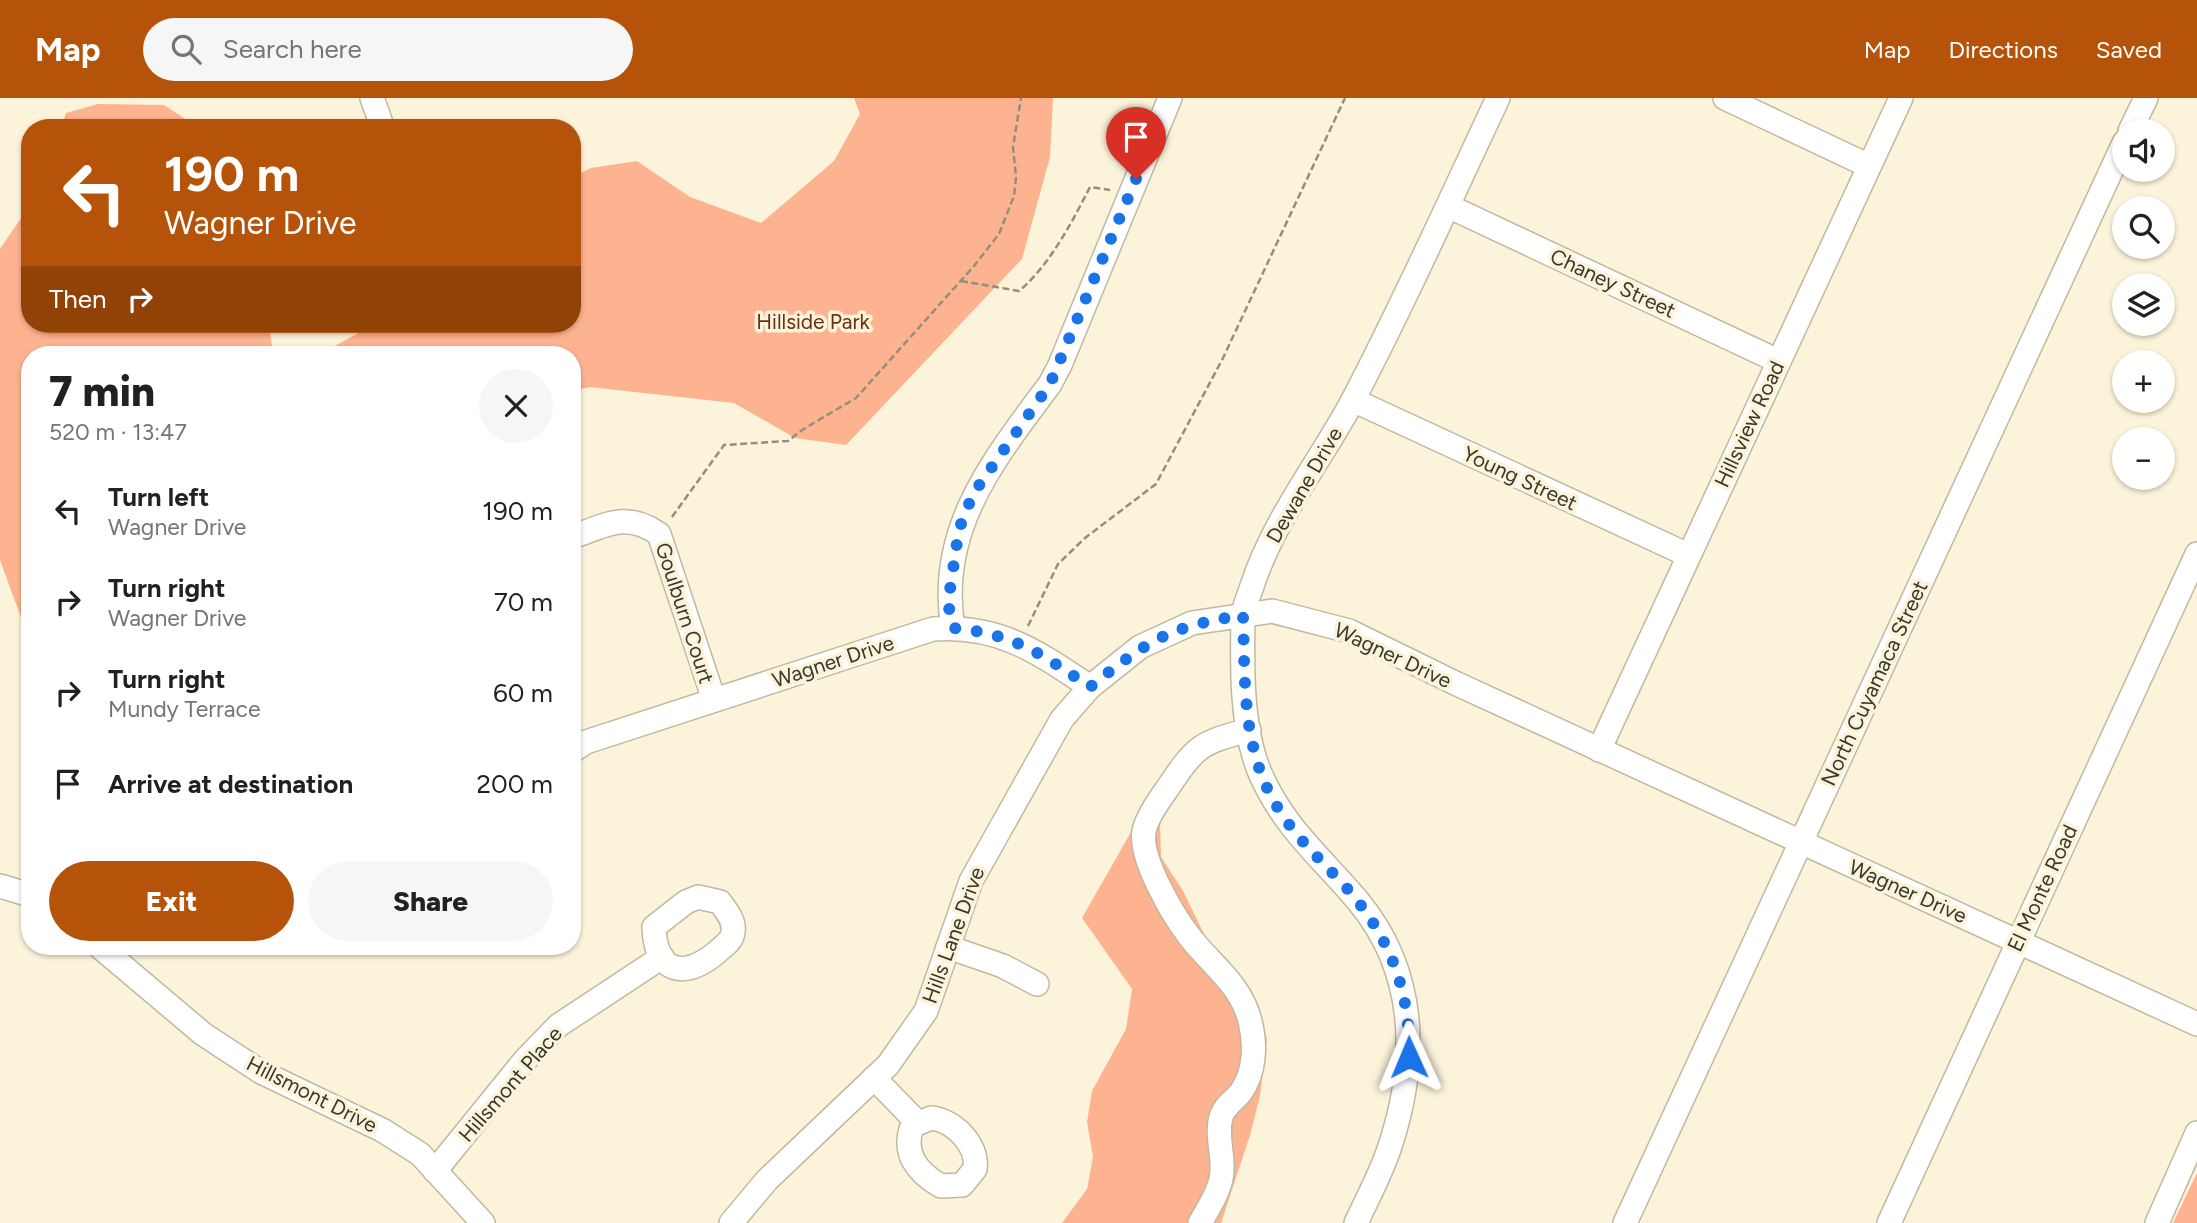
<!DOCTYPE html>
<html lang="en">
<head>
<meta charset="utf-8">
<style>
	body { margin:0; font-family:Figtree,sans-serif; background:#f6f6f6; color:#202124; height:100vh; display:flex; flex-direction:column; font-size:26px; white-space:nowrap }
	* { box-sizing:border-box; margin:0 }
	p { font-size:23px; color:#757577 }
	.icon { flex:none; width:38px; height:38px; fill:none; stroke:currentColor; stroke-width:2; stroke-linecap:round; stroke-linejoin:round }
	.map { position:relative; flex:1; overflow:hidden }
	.panel { position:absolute; left:21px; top:248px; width:560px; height:609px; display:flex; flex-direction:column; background:#fff; border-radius:28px; box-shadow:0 2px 5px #0004 }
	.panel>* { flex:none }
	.top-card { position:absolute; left:21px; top:21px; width:560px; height:214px; border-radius:28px; box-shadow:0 2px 5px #0004; background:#b45309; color:#fff; overflow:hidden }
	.fabs { position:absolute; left:2112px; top:21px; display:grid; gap:14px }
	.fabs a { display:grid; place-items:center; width:63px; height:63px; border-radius:50%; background:#fff; box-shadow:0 2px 5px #0004; font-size:35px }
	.pin { position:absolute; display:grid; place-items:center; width:60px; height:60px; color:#fff; margin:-72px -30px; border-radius:50% 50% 50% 0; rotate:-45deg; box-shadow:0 0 7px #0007 }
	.pin .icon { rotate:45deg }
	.me { position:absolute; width:77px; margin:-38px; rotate:359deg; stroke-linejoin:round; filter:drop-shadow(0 0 5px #0008) }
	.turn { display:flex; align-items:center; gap:24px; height:147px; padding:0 28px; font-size:32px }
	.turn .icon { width:91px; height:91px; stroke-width:2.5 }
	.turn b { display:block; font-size:49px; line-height:60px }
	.then { display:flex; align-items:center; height:66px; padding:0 28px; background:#0003; gap:14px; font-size:26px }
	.round { display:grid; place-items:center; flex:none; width:74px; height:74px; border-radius:37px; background:#f6f6f6 }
	.head { display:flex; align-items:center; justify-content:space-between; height:119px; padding:0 28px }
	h1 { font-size:42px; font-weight:800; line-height:52px }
	.button { display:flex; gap:14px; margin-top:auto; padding:14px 28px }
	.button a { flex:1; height:80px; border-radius:42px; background:#b45309; color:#fff; font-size:28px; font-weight:800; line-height:80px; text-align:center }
	.button a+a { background:#f6f6f6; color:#202124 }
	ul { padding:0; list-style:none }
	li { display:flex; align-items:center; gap:21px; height:91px; padding:0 28px }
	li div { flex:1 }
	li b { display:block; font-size:26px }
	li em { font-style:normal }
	header { display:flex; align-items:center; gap:42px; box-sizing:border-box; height:98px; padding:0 35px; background:#b45309; color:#fff }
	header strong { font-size:33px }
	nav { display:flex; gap:38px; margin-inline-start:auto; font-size:24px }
	.search { width:490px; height:63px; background:#f6f6f6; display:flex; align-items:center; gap:18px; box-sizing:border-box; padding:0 24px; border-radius:38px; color:#757577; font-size:26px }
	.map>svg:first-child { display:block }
	.green { fill:#fdb290 }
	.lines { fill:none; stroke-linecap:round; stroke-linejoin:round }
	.minor-casing { stroke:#c0b89f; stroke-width:26 }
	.path { stroke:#948f7d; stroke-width:2.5; stroke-dasharray:7 3.5; stroke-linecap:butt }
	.minor { stroke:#fff; stroke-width:23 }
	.route { stroke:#1a73e8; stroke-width:12; stroke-dasharray:0 21.6 }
	.labels { text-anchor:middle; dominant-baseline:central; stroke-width:7; stroke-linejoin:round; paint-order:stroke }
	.street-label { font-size:21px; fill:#3a372d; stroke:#fcf4da }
	.park-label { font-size:21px; fill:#673015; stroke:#fcf4da }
</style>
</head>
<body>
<header>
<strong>Map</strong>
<div class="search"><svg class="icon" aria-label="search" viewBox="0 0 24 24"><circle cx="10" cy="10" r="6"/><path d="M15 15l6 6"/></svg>Search here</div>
<nav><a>Map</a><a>Directions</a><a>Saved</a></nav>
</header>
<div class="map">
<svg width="2197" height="1125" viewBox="0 0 2197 1125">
	<rect width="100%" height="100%" fill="#fcf4da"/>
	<g class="green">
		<polygon points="854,0 1053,0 1050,59 1022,161 846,347 795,340 734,305 590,289 572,293 572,257 318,257 375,226 572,226 572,79 591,70 637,63 690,99 761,125 834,63 860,16"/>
		<polygon points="98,6 164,7 199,30 61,30 66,15"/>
		<polygon points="30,107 30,226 269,226 273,257 30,257 30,544 0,462 0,151"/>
		<polygon points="1143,713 1160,725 1161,759 1183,793 1208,844 1246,884 1267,941 1260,998 1250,1037 1221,1125 1062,1125 1087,1091 1093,1059 1087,1024 1092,993 1126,931 1132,891 1082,820"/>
		<polygon points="2197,1075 2197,1125 2173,1125"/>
	</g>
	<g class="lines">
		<g class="minor-casing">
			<g id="minor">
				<polyline points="372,0 380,22"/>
				<polyline points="1725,0 1869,68"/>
				<polyline points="2130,33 2146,0"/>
				<polyline points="1448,108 1778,263"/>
				<polyline points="1353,302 1688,457"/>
				<path d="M572 439C606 427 627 413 659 436L714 602"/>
				<path d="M953 530C936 431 995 360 1050 286L1060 267 1170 0"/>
				<polyline points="1599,652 1901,0"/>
				<path d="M572 653 586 644 933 531C1000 527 1036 553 1090 589"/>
				<polyline points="0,788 30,797"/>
				<path d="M698 799 720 804C726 813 735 822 733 834 732 844 723 848 716 855 683 882 655 874 654 829L686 804Z"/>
				<polyline points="100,849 203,936 261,974 382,1032 420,1056 483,1125"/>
				<polyline points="948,849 1003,868 1037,886"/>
				<polyline points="874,980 917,1024"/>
				<path d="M931 1020C954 1022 979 1048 975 1071L962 1087 941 1088C918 1075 902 1056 912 1028Z"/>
				<polyline points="435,1073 525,962 559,927 662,859"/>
				<polyline points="731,1125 767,1082 888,967 926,913 971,783 1062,621 1090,589 1140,549 1192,525 1272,513 1349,533 1455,585 2197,926"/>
				<path d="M1200 1125C1209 1109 1222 1090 1222 1072 1223 1054 1216 1036 1221 1019 1224 1008 1234 1003 1241 994 1255 974 1256 947 1250 923 1241 886 1211 867 1189 838 1173 817 1139 760 1144 733 1147 719 1159 702 1167 691 1196 648 1199 645 1249 632"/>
				<path d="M1356 1125C1368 1099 1383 1072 1391 1045 1418 961 1417 874 1358 803 1321 759 1284 730 1260 675 1241 630 1242 569 1243 520 1243 510 1248 500 1251 491 1273 422 1318 367 1352 304 1404 205 1450 102 1498 0"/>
				<polyline points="1625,1125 2124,45"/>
				<polyline points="1889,1125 2197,456"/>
				<polyline points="2157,1125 2197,1035"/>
			</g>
		</g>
		<g class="path">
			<path d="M961 183 1019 193C1050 167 1072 124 1090 89L1110 92"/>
			<polyline points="672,419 724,347 788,343 802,332 856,300 974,168 999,136 1014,98 1016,79 1013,49 1021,0"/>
			<polyline points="1028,528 1058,466 1085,440 1156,386 1223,260 1345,0"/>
		</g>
		<use href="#minor" class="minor"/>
	</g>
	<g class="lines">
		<path class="route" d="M1136 81 1050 286 973 396 959 431 948 505 953 530C1014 536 1040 555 1090 589 1149 542 1168 529 1243 517 1245 577 1242 639 1269 694 1287 731 1315 756 1342 785 1388 834 1411 892 1409 959"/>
	</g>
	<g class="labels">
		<g class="street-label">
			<text transform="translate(1613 185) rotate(25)">Chaney Street</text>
			<text transform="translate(1749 326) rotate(-65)">Hillsview Road</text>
			<text transform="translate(1520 380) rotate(25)">Young Street</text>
			<text transform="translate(1304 387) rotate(-60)">Dewane Drive</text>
			<text transform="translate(685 515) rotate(72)">Goulburn Court</text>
			<text transform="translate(1393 557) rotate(25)">Wagner Drive</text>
			<text transform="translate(833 563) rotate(-18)">Wagner Drive</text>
			<text transform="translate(1874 585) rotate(-65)">North Cuyamaca Street</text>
			<text transform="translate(2042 790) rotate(-65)">El Monte Road</text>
			<text transform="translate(1908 793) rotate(24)">Wagner Drive</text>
			<text transform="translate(953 837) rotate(-70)">Hills Lane Drive</text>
			<text transform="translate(510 986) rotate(-49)">Hillsmont Place</text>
			<text transform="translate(312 996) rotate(27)">Hillsmont Drive</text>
		</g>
		<g class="park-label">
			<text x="813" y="223">Hillside Park</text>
		</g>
	</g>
</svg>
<div class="fabs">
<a><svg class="icon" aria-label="sound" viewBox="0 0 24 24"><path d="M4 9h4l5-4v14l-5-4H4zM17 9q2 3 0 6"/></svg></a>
<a><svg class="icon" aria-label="search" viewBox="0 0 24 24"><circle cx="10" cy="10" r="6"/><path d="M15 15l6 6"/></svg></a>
<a><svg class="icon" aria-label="layers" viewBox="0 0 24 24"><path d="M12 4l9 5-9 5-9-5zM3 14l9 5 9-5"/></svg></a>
<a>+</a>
<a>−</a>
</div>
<div class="pin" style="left:1136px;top:81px;background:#d93025"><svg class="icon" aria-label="arrive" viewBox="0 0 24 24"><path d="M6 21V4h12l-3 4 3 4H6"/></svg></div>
<svg class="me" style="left:1409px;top:959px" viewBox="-20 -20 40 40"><path d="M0-17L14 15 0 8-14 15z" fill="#1a73e8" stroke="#fff" stroke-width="4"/></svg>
<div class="top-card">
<div class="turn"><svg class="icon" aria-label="left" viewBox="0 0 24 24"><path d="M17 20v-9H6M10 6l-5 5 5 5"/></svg><div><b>190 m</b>Wagner Drive</div></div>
<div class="then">Then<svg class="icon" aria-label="right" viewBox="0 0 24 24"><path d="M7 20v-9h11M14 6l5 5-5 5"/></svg></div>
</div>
<section class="panel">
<div class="head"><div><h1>7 min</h1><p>520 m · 13:47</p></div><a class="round"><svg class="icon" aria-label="close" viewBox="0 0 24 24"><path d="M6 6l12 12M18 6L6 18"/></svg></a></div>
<ul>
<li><svg class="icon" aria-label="left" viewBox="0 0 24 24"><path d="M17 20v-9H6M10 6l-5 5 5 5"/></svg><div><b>Turn left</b><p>Wagner Drive</p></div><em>190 m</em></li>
<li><svg class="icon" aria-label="right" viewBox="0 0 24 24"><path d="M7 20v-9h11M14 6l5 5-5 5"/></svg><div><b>Turn right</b><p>Wagner Drive</p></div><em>70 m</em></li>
<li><svg class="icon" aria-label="right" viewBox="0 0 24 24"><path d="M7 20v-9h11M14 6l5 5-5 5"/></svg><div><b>Turn right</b><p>Mundy Terrace</p></div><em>60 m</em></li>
<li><svg class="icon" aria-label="arrive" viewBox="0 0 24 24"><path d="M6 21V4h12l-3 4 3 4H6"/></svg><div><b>Arrive at destination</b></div><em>200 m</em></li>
</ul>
<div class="button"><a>Exit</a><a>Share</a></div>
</section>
</div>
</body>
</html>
